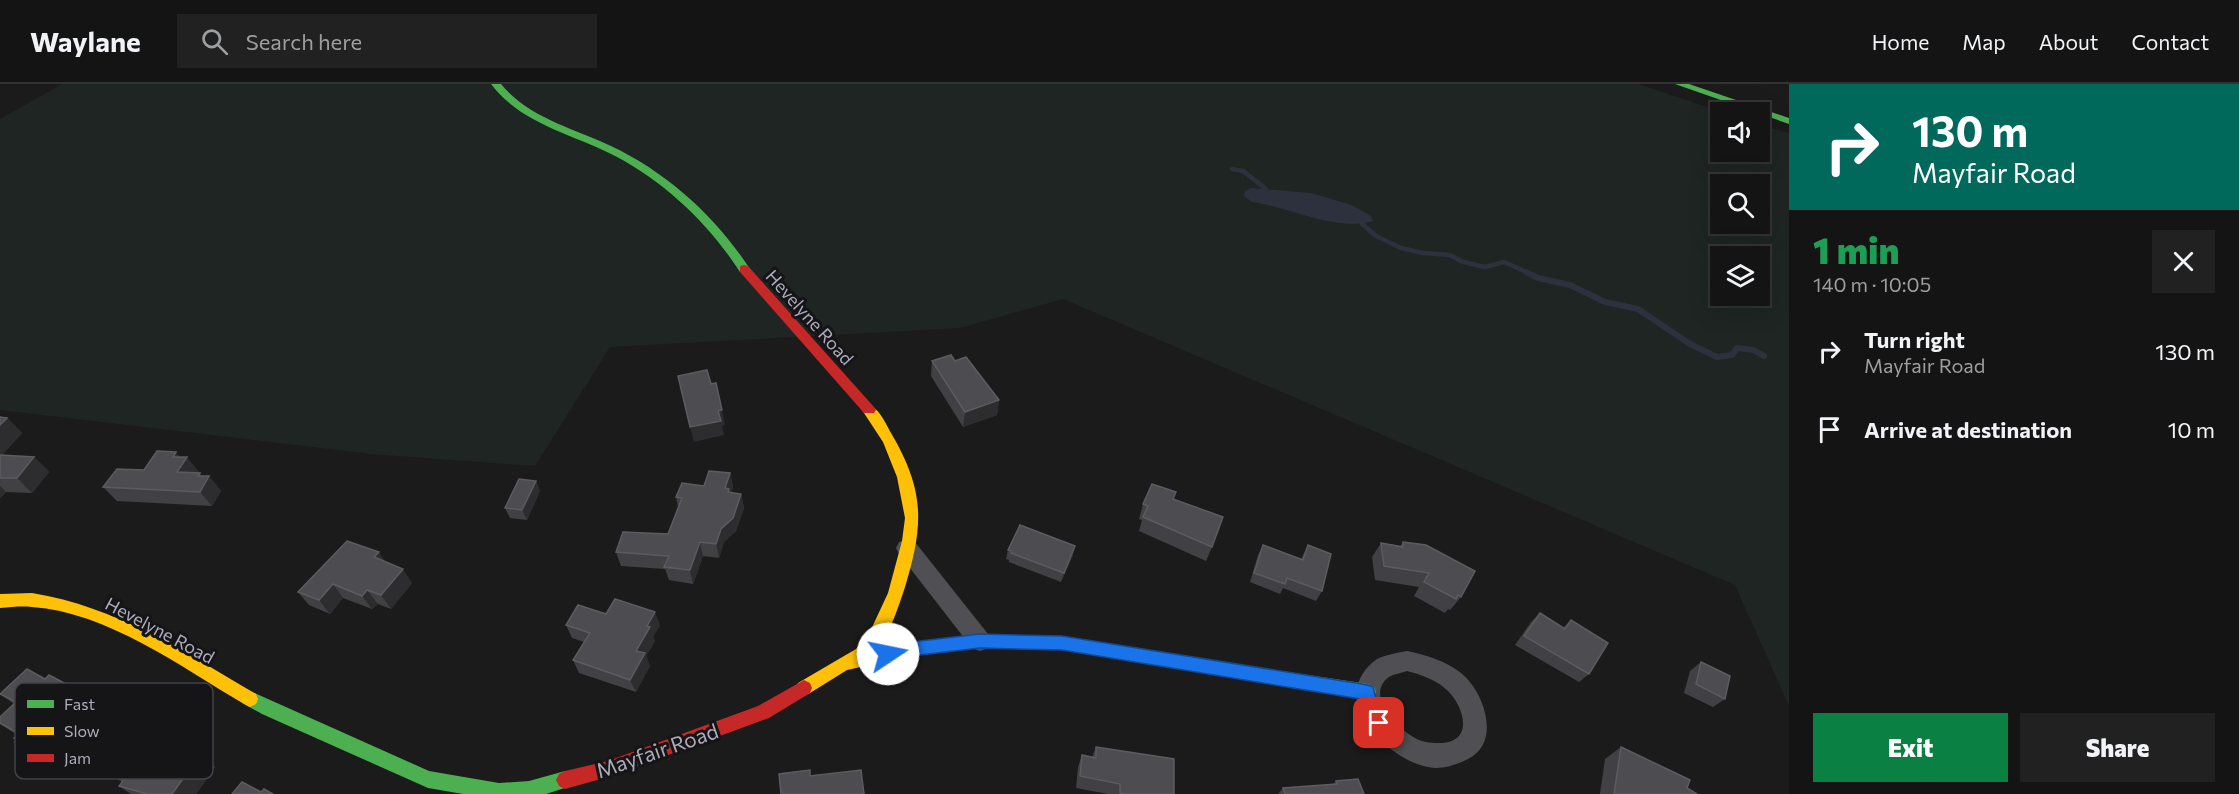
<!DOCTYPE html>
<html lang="en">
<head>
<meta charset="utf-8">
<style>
	body { margin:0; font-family:Commissioner,sans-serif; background:#212122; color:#f1f3f6; height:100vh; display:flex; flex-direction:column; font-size:22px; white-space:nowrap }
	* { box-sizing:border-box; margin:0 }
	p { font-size:20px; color:#9d9ea0 }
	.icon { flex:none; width:33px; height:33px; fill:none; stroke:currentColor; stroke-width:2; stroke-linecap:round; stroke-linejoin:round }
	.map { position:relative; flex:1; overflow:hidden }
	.sheet { display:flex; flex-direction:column; background:#141414; width:450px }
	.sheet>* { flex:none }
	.hud { background:#00695c; color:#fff; overflow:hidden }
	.buttons { position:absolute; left:1710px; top:18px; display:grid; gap:12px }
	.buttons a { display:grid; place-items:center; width:60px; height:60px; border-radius:0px; background:#141414; box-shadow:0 6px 24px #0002,0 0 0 2px #333334; font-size:30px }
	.pin { position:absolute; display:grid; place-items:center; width:51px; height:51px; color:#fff; margin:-26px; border-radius:12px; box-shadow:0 3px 9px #0006 }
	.me { position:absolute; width:66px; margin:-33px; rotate:79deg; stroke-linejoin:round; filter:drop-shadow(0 0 4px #0008) }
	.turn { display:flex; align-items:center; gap:21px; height:126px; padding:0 24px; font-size:27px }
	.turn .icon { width:78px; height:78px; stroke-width:2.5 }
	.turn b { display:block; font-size:42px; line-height:51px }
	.round { display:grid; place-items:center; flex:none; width:63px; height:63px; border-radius:0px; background:#212122 }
	.headline { display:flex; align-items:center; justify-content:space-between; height:102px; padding:0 24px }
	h1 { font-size:36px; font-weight:800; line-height:45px; color:#1e9e55 }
	.cta { display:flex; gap:12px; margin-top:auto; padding:12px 24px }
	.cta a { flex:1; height:69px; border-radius:0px; background:#0b8043; color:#fff; font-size:24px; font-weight:800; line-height:69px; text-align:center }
	.cta a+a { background:#212122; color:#f1f3f6 }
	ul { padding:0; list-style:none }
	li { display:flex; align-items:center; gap:18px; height:78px; padding:0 24px }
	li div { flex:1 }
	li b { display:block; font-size:22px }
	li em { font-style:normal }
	header { display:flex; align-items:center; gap:36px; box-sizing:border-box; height:84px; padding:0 30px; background:#141414; border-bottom:2px solid #333334 }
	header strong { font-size:28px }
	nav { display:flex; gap:33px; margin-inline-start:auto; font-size:21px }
	.search { width:420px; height:54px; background:#212122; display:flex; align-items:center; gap:15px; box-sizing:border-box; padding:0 21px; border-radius:0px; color:#9d9ea0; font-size:22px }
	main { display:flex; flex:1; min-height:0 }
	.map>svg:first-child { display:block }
	.green { fill:#1e2522; fill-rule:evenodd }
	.water { fill:#2d313d }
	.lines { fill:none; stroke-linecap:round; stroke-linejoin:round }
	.stream-far1 { stroke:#2d313d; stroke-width:4.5 }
	.stream { stroke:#2d313d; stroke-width:6 }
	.street { fill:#4f4f54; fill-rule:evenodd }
	.fast { fill:#4caf50; fill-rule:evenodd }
	.slow { fill:#ffc107; fill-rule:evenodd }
	.jam { fill:#c62828; fill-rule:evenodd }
	.wall { fill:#414044 }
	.shaded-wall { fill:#2d2c2e }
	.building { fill:#4d4c51; stroke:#5c5b61; stroke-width:1.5 }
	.route { fill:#1a73e8; stroke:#114b97; stroke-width:1.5 }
	.labels { text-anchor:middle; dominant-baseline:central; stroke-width:6; stroke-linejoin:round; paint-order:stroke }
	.street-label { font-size:18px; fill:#adacbb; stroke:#151517 }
	.near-street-label { font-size:21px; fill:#adacbb; stroke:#151517 }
	.key { fill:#151517; stroke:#434248; stroke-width:1.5 }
	.key-label { font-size:16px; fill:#adacbb }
</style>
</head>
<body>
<header>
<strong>Waylane</strong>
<div class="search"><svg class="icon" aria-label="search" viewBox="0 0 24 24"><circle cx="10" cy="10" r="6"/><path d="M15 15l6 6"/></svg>Search here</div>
<nav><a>Home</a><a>Map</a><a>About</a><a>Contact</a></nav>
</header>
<main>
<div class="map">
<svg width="1789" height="710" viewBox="0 0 1789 710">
	<rect width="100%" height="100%" fill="#1b1b1b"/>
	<path class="green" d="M62 0H1638L1722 28 1720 68H1760V41L1789 49V622L1735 501 1063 215 960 244 610 263 535 382 371 370 0 326V35ZM1720 100H1760V140H1720ZM1720 172H1760V212H1720Z"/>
	<path class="water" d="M1251 104 1311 109 1352 121 1371 132 1373 137C1335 148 1289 123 1252 118L1244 112 1245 107Z"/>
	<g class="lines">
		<g class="stream-far1">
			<polyline points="1232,85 1243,87 1266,105"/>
			<polyline points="1362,140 1376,152 1401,164 1423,169 1450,171 1463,178 1485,183 1504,178 1529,189"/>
		</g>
		<polyline class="stream" points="1526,188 1538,194 1570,201 1605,218 1638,225 1690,260 1717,273 1732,271 1737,264 1754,266 1764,272"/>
		<g class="street">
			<polygon points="907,455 915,458 988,550 991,557 988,564 980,567 972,564 899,470 896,464 899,458"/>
			<path d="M1407 567C1426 571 1446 577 1461 589 1484 607 1502 659 1468 675 1456 681 1442 686 1428 683 1387 675 1328 616 1373 578 1381 571 1397 569 1407 567ZM1407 587C1422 591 1437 596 1448 607 1464 623 1474 657 1442 659 1433 659 1424 659 1415 654 1398 645 1364 611 1389 593 1394 590 1402 589 1407 587Z"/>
		</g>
		<g class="fast">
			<path d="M491 0H501C529 34 573 44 611 62 668 89 716 133 750 185L748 188H740C709 140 667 100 617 73 574 50 522 41 491 0Z"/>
			<polygon points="1675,0 1689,0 1789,34 1789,40"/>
			<polygon points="1242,581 1368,600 1374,603 1376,608 1374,613 1368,616 1242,595 1236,593 1234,588 1236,583"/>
			<polygon points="250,607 429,687 499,699 529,697 565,687 571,690 574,696 571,702 546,710 463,710 428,704 262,630 244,620 242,615 244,610"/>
		</g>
		<g class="slow">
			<path d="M869 321C879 324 886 340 891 349 925 407 924 440 905 503 898 524 891 547 877 565L911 558 980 550 1062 552 1242 581 1248 583 1250 588 1248 593 1242 595 1062 566 980 564 911 572 847 586 810 609 804 612 798 609 796 604 798 599 856 565 868 552 888 509 902 457 905 434 897 393 883 358 862 326Z"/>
			<path d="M32 509C117 523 183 567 256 610L258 615 256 620 250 623 244 620C181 583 107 528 32 523 22 522 11 523 0 524V510Z"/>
		</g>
		<g class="jam">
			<polygon points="744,181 748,182 874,323 876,326 874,329 864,329 740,188 740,182"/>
			<polygon points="804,596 810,599 812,604 810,609 769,634 608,693 565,705 559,702 556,696 559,690 565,687 608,677 758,622"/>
		</g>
	</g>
	<g class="wall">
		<polygon points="932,277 955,277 999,316 997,331 963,343 931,292"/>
		<polygon points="0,333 7,334 22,349 2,371 34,373 49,388 32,409 6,408 0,414"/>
		<polygon points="180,373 199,388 198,389 200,389 202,392 209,392 221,407 212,422 117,417 103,403"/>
		<polygon points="730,389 733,403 731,409 741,410 744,424 736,447 724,458 719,474 703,472 693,500 669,496 665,485 621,482 616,468 668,450 678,423 676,413"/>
		<polygon points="536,397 540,407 527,436 510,434 505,424"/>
		<polygon points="1174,416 1212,463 1206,477 1139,447 1142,436 1139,435 1143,420"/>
		<polygon points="1403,458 1461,513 1450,526 1448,525 1445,529 1414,512 1419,503 1375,496 1372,473 1381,459 1400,462"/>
		<polygon points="1263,461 1301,475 1308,461 1322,507 1316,517 1283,504 1280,510 1250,498 1258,471"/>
		<polygon points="1008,466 1073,471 1061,498 1009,478 1009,476 1006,475"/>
		<polygon points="386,478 412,499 391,525 378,520 372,525 343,514 330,530 309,521 298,508"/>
		<polygon points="1540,529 1563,544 1571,536 1589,590 1579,598 1515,561 1531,538"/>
		<polygon points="606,530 660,541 653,553 655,557 646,572 650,582 636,608 579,589 573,576 584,558 572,554 566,541"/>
		<polygon points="1701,578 1725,615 1713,623 1684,609 1690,587"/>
		<polygon points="0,610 103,624 50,675 14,654 18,651 0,640 14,620"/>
		<polygon points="149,662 200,671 215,683 196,710 131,710 119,702 122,698 103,686"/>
		<polygon points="1096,663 1174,710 1108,710 1076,704 1078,683 1082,671 1092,673"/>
		<polygon points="1621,663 1687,704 1697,710 1600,710 1605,675"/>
		<polygon points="1336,697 1364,710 1278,710 1283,704 1332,701"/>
	</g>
	<g class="shaded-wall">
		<polygon points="999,316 997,331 963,343 965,328"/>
		<polygon points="722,326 725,341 722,342 724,351 694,358 690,343 718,327"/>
		<polygon points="7,334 22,349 0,373 0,341"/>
		<polygon points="176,368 184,378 187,373 199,388 189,403 177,388 173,373"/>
		<polygon points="34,373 49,388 32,409 17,394"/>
		<polygon points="200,389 206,397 209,392 221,407 212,422 200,408 198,392"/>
		<polygon points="730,389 733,403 730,412 725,404"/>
		<polygon points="536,397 540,407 527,436 522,426"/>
		<polygon points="0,402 6,408 0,414"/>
		<polygon points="741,410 744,424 736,447 724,458 719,474 716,460 721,445"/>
		<polygon points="700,458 703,472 693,500 690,486"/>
		<polygon points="1075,462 1073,471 1061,498 1064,489"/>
		<polygon points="379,468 388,482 374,473"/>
		<polygon points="403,485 412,499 391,525 381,511"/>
		<polygon points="333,500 343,514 330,530 319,516"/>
		<polygon points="367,506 378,520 372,525 362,512"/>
		<polygon points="655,528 660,541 653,553 655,557 646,572 650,582 636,608 630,596 636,567 647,542"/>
		<polygon points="87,611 103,624 50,675 31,663"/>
		<polygon points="200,671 215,683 196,710 172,710"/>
	</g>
	<g class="building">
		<polygon points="951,271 955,277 966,273 999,316 965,328 932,277"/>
		<polygon points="707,286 711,300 716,299 722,326 718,327 721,337 690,343 678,292"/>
		<polygon points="0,333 7,334 0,341"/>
		<polygon points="157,367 176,368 173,373 187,373 177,388 200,389 198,392 209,392 200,408 103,403 117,385 144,386"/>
		<polygon points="0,371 34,373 17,394 0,394"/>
		<polygon points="709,387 730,389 725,404 729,405 728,408 741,410 733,434 721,445 716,460 700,458 690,486 664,483 669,472 616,468 623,448 668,450 682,414 676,413 682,399 704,402"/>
		<polygon points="519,395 536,397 522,426 505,424"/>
		<polygon points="1152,400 1176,408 1173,415 1223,433 1212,463 1143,433 1148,422 1143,420"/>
		<polygon points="1020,441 1075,462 1064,489 1011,469 1012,467 1008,466"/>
		<polygon points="347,457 379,468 374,473 403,485 381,511 367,506 362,512 333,500 319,516 298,508"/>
		<polygon points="1403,458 1426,461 1475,487 1461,513 1458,511 1456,515 1424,498 1429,489 1384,482 1381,459 1403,463"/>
		<polygon points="1263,461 1303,476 1308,461 1331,470 1322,507 1287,494 1285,500 1254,489"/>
		<polygon points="615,515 655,528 647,542 650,543 636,567 645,569 630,596 573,576 590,549 566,541 578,521 606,530"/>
		<polygon points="1540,529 1565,545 1571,536 1608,559 1589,590 1524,552"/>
		<polygon points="1701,578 1730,592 1725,615 1696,600"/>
		<polygon points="27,585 45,595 49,591 87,611 31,663 14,654 19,650 0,639 0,633 16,618 0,610"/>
		<polygon points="127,656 149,662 152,658 200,671 172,710 147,710 119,702 126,693 103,686"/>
		<polygon points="1096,663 1174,675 1174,710 1124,710 1120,709 1120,700 1080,692 1082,671 1096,674"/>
		<polygon points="1621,663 1690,696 1687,704 1697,710 1614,710"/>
		<polygon points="810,686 810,692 861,686 864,710 781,710 779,690"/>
		<polygon points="1358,695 1364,710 1285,710 1283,704 1337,700 1336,697"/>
		<polygon points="242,698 261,708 264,705 273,710 232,710"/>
	</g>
	<polygon class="route" points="980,550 1062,552 1368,601 1373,603 1378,622 1387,639 1385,645 1379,647 1373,645 1362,624 1360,615 1062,566 980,564 911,572 888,577 882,575 880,570 882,565 911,558"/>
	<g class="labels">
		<g class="street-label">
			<text transform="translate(810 233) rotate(48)">Hevelyne Road</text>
			<text transform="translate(160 546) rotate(28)">Hevelyne Road</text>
		</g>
		<g class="near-street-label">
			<text transform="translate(657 666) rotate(-19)">Mayfair Road</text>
		</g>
	</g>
	<rect x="15" y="599" width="198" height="96" rx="9" class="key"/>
	<rect x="27" y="616" width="27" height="8" fill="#4caf50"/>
	<rect x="27" y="643" width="27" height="8" fill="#ffc107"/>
	<rect x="27" y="670" width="27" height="8" fill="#c62828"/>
	<g class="key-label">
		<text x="64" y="626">Fast</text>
		<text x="64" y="653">Slow</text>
		<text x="64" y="680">Jam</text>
	</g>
</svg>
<div class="buttons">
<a><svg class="icon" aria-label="sound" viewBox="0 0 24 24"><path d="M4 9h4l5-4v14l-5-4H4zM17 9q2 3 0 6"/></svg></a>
<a><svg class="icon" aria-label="search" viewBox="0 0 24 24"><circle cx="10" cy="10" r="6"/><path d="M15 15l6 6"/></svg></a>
<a><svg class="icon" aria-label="layers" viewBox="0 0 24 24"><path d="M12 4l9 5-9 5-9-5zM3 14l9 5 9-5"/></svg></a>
</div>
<div class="pin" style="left:1379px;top:639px;background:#d93025"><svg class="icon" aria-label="arrive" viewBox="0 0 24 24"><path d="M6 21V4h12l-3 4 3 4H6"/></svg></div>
<svg class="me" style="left:888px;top:570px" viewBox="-20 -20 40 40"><circle r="19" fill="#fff"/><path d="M0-13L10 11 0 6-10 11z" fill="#1a73e8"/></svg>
</div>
<section class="sheet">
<div class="hud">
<div class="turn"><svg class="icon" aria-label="right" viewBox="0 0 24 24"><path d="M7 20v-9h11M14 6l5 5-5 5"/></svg><div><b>130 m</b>Mayfair Road</div></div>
</div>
<div class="headline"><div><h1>1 min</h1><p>140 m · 10:05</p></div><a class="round"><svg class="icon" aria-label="close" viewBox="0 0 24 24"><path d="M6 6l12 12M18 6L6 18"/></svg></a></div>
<ul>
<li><svg class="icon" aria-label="right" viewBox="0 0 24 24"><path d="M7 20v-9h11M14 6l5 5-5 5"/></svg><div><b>Turn right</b><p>Mayfair Road</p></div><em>130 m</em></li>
<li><svg class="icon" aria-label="arrive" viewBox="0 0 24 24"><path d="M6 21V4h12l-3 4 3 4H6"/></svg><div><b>Arrive at destination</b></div><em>10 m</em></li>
</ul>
<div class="cta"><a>Exit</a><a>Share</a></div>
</section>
</main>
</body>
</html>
